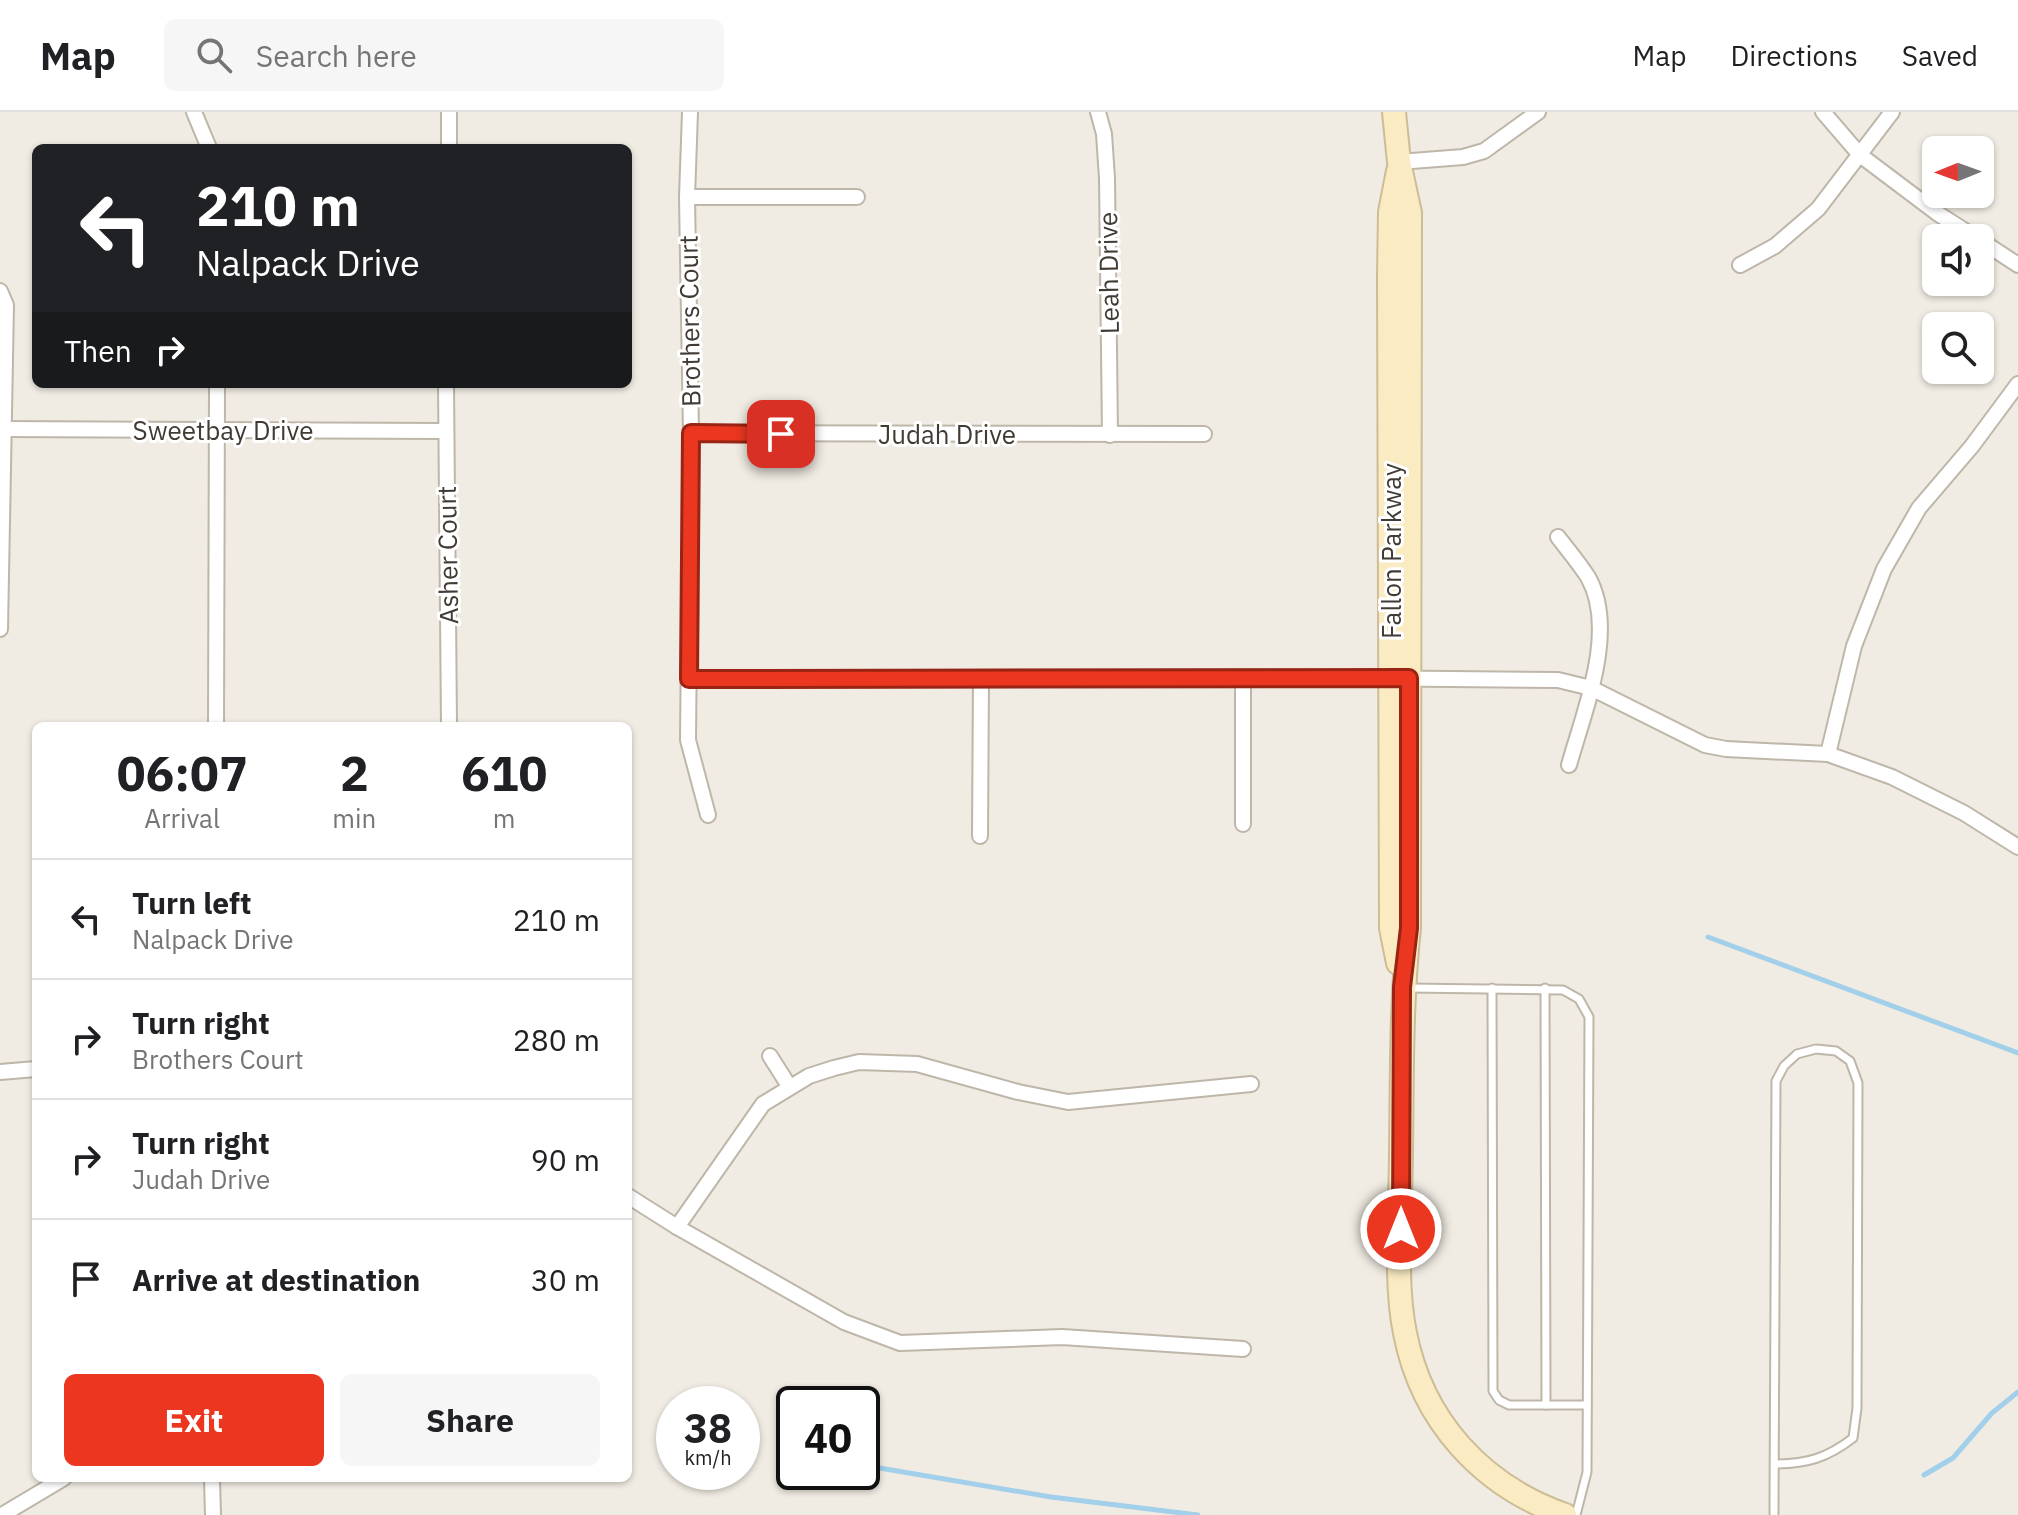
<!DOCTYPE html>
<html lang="en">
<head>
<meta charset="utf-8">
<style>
	body { margin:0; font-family:"IBM Plex Sans",sans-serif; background:#f6f6f6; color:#202124; height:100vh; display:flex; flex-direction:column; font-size:30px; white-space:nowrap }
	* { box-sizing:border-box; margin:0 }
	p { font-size:26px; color:#757577 }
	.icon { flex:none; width:44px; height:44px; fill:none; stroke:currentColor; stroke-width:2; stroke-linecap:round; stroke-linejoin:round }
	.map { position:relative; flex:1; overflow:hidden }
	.drawer { position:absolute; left:32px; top:610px; width:600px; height:760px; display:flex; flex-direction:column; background:#fff; border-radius:12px; box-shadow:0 2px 6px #0004 }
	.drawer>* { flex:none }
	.banner { position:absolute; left:32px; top:32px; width:600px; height:244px; border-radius:12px; box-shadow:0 2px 6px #0004; background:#202124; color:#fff; overflow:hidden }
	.needle { width:52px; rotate:269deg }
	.buttons { position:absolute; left:1922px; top:24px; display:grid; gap:16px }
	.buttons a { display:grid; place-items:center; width:72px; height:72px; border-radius:12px; background:#fff; box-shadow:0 2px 6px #0004; font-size:40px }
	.speed { position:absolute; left:656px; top:1274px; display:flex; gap:16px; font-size:40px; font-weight:700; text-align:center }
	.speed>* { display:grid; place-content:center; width:104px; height:104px; border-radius:50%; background:#fff; box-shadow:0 2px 6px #0004; line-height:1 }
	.speed small { font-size:20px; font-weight:400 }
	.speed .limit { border:4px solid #111; border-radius:12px; background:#fff; color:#111 }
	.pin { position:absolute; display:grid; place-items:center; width:68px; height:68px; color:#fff; margin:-34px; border-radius:16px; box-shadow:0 4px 12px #0006 }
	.me { position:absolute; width:88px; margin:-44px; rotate:0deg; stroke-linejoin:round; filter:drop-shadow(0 0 6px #0008) }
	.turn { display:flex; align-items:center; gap:28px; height:168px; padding:0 32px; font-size:36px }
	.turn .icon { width:104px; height:104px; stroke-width:2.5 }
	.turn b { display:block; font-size:56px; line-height:68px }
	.then { display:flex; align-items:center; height:76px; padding:0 32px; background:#0003; gap:16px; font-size:30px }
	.eta { display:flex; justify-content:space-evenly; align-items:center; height:136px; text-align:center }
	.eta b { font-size:48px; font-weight:700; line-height:56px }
	.button { display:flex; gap:16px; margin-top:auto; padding:16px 32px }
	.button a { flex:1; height:92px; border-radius:12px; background:#eb371f; color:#fff; font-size:32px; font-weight:700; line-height:92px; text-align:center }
	.button a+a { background:#f6f6f6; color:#202124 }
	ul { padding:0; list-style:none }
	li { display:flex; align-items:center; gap:24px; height:120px; padding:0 32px; border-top:2px solid #e0e0e0 }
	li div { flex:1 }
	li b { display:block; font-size:30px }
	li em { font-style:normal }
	header { display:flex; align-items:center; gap:48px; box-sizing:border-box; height:112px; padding:0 40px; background:#fff; border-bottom:2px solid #e0e0e0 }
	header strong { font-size:38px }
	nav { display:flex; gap:44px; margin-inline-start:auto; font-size:28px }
	.search { width:560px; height:72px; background:#f6f6f6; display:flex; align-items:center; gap:20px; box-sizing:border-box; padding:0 28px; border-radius:12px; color:#757577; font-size:30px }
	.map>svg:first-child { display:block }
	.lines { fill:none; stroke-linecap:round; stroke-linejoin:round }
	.stream { stroke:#a2cfea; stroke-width:5 }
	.lane-casing { stroke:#beb6a9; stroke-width:11 }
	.street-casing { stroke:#beb6a9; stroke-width:18 }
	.secondary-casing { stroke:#cdbd96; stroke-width:26 }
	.lane { stroke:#fff; stroke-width:7 }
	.street { stroke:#fff; stroke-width:14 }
	.secondary { stroke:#faebc3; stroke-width:22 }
	.route-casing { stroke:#992414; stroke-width:20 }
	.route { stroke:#eb371f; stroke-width:14 }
	.labels { text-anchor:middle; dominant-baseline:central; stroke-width:6; stroke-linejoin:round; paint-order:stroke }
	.street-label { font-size:26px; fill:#413b34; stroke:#fff }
</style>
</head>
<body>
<header>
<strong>Map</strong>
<div class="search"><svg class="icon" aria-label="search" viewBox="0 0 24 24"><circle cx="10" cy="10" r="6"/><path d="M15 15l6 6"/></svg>Search here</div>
<nav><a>Map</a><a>Directions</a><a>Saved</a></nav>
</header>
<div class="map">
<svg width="2018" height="1403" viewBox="0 0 2018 1403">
	<rect width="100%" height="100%" fill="#f0ece3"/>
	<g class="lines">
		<g class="stream">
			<polyline points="1708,825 2018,941"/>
			<polyline points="862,1353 1051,1385 1198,1403"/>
			<polyline points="1924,1363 1953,1346 1992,1301 2018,1280"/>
		</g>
		<g class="lane-casing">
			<g id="lane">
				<polyline points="1408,876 1563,878 1579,887 1589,905 1587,1360 1576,1403"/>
				<polyline points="1492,876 1493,1279 1499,1288 1509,1293 1587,1293"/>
				<polyline points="1545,876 1546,1293"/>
				<path d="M1774 1352C1807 1352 1827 1346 1853 1326L1857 1296 1858 971 1850 949 1836 939 1816 937 1797 942 1784 954 1776 969 1774 1394V1403"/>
			</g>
		</g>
		<g class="street-casing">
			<g id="street">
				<polyline points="194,0 209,36"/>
				<polyline points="690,0 687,85 691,321 688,628 708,703"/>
				<polyline points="1098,0 1104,22 1107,66 1110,323"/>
				<polyline points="1823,0 1860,43 1937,101 1976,126"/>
				<polyline points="449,36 449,0"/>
				<polyline points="1399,50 1463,45 1484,39 1538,0"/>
				<polyline points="687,85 857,85"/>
				<polyline points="1980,128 2018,153"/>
				<polyline points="1740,153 1775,134 1818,97 1892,0"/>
				<polyline points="0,179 6,193 0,517"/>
				<polyline points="446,272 449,614"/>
				<polyline points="0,317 445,319"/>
				<polyline points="691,321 1204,322"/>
				<path d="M1558 425C1568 438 1579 451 1588 465 1618 518 1584 599 1569 653"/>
				<polyline points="689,567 1243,565 1558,568 1591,576 1705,633 1726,637 1828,642 1892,665 1964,701 2018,735"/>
				<polyline points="216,614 217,272"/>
				<polyline points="1828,642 1854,534 1884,457 1919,396 1972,334 2018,272"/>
				<polyline points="1243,712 1243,565"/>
				<polyline points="980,724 981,566"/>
				<polyline points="770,944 789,974"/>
				<polyline points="0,960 36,957"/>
				<polyline points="628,1084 677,1115 844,1210 900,1231 1062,1225 1243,1237"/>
				<polyline points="677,1115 763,992 809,964 834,956 859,950 917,952 1018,980 1068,990 1251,972"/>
				<polyline points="212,1366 213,1403"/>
				<polyline points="2,1403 64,1366"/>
			</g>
		</g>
		<g class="secondary-casing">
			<g id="secondary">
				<path d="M1394 0 1399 50 1410 101 1409 816C1401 890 1402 965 1401 1040 1401 1094 1394 1169 1405 1221 1422 1309 1482 1374 1565 1403"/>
				<polyline points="1398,59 1390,100 1389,165 1391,816 1398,851"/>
			</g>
		</g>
		<use href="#lane" class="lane"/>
		<use href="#street" class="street"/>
		<use href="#secondary" class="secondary"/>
	</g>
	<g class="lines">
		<g class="route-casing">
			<polyline id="route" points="781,322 691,321 689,567 1409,566 1409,816 1402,875 1401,1117"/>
		</g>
		<use href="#route" class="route"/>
	</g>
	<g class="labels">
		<g class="street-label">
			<text transform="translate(1108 161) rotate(-91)">Leah Drive</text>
			<text transform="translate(689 209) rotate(-91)">Brothers Court</text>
			<text x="223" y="318">Sweetbay Drive</text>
			<text x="947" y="322">Judah Drive</text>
			<text transform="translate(1391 439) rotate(-90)">Fallon Parkway</text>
			<text transform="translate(447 443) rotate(-91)">Asher Court</text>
		</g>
	</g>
</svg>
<div class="buttons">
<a><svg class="needle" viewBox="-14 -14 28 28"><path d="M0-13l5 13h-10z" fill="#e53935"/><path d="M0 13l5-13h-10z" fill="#757577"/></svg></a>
<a><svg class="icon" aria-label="sound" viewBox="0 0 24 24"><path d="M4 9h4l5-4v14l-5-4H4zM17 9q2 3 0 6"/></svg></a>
<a><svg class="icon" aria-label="search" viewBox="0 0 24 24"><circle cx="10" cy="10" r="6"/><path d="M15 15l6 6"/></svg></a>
</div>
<div class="speed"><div>38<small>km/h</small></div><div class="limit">40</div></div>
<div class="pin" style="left:781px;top:322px;background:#d93025"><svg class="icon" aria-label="arrive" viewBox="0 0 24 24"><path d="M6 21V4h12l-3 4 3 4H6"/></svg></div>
<svg class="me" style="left:1401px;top:1117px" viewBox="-20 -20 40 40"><circle r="17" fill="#eb371f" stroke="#fff" stroke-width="3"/><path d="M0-11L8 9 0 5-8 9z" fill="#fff"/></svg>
<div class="banner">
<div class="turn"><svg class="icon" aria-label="left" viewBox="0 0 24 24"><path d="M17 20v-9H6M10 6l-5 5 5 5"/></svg><div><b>210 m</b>Nalpack Drive</div></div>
<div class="then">Then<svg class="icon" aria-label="right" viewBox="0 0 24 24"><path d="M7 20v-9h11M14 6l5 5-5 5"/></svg></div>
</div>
<section class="drawer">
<div class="eta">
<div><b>06:07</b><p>Arrival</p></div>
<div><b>2</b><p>min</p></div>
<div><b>610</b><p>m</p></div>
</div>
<ul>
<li><svg class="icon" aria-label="left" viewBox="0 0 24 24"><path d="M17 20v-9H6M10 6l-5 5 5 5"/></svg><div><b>Turn left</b><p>Nalpack Drive</p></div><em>210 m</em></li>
<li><svg class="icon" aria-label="right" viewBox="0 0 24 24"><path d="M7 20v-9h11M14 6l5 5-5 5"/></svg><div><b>Turn right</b><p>Brothers Court</p></div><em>280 m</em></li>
<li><svg class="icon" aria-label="right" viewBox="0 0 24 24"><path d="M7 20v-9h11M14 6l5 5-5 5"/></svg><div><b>Turn right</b><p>Judah Drive</p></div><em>90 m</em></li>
<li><svg class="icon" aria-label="arrive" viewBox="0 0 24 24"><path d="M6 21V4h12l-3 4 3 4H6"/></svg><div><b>Arrive at destination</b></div><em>30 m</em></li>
</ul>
<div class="button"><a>Exit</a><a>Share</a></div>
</section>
</div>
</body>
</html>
